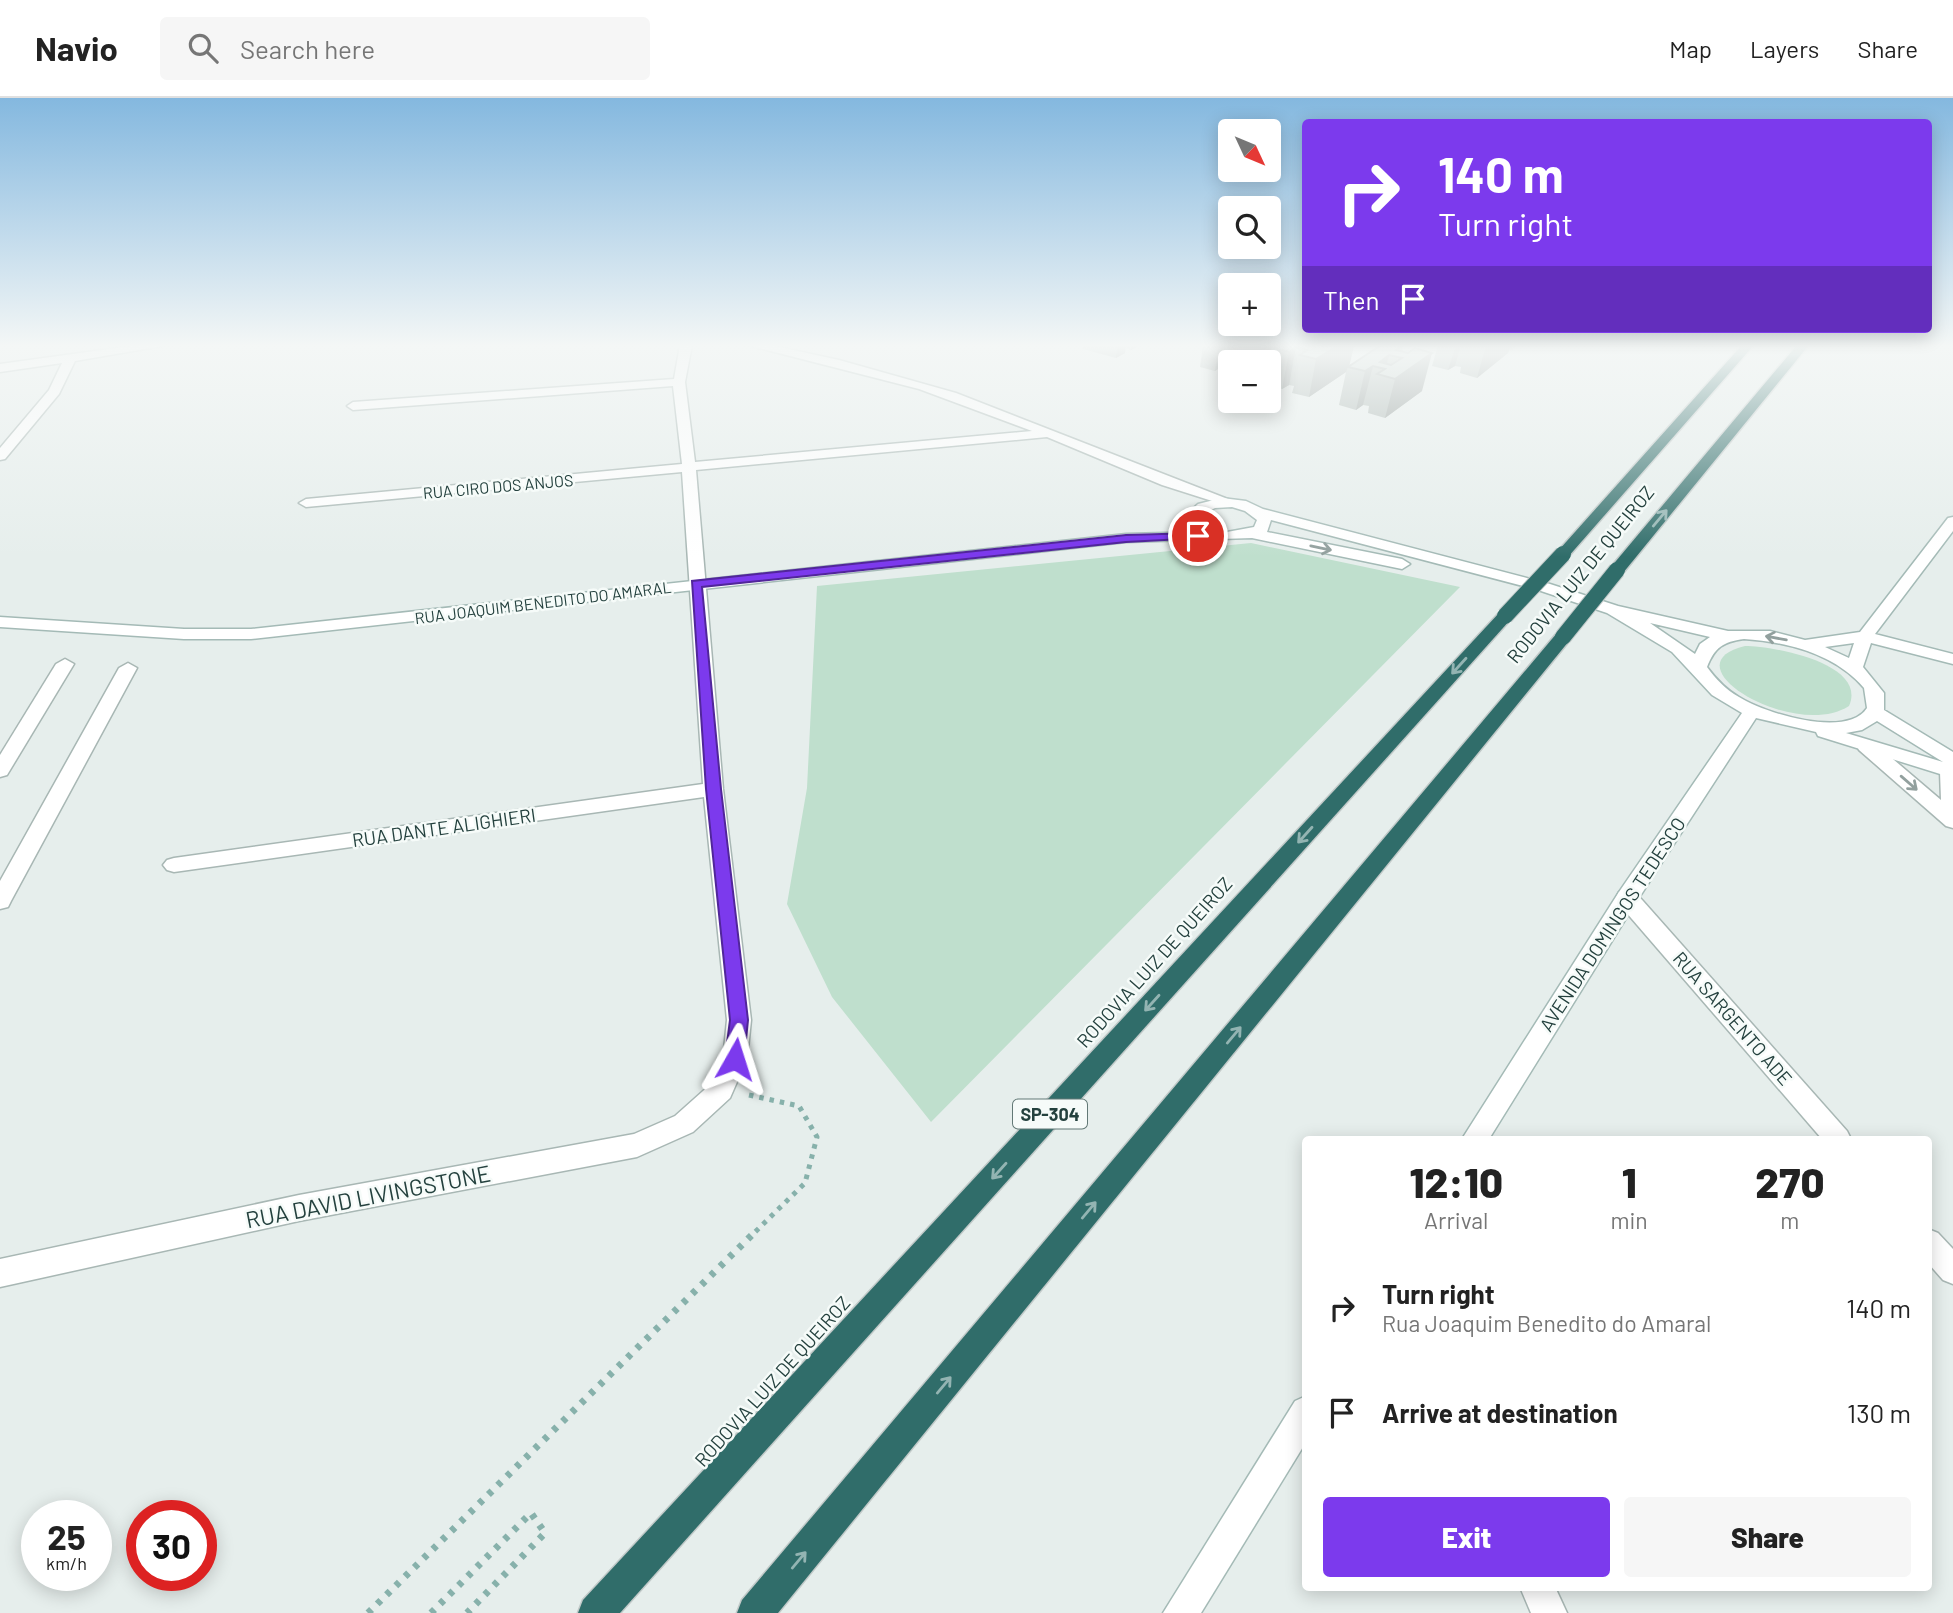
<!DOCTYPE html>
<html lang="en">
<head>
<meta charset="utf-8">
<style>
	body { margin:0; font-family:Barlow,sans-serif; background:#f6f6f6; color:#222; height:100vh; display:flex; flex-direction:column; font-size:26px; white-space:nowrap }
	* { box-sizing:border-box; margin:0 }
	p { font-size:23px; color:#767676 }
	.icon { flex:none; width:38px; height:38px; fill:none; stroke:currentColor; stroke-width:2; stroke-linecap:round; stroke-linejoin:round }
	.map { position:relative; flex:1; overflow:hidden }
	.sheet { position:absolute; left:1302px; top:1038px; width:630px; height:455px; display:flex; flex-direction:column; background:#fff; border-radius:7px; box-shadow:0 4px 18px #0003 }
	.sheet>* { flex:none }
	.hud { position:absolute; left:1302px; top:21px; width:630px; height:214px; border-radius:7px; box-shadow:0 4px 18px #0003; background:#7c3aed; color:#fff; overflow:hidden }
	.needle { width:46px; rotate:134deg }
	.tools { position:absolute; left:1218px; top:21px; display:grid; gap:14px }
	.tools a { display:grid; place-items:center; width:63px; height:63px; border-radius:7px; background:#fff; box-shadow:0 4px 18px #0003; font-size:35px }
	.speed { position:absolute; left:21px; top:1402px; display:flex; gap:14px; font-size:35px; font-weight:700; text-align:center }
	.speed>* { display:grid; place-content:center; width:91px; height:91px; border-radius:50%; background:#fff; box-shadow:0 4px 18px #0003; line-height:1 }
	.speed small { font-size:18px; font-weight:400 }
	.speed .limit { border:10px solid #d22; background:#fff; color:#111 }
	.pin { position:absolute; display:grid; place-items:center; width:60px; height:60px; color:#fff; margin:-30px; border:4px solid #fff; border-radius:50%; box-shadow:0 2px 7px #0007 }
	.me { position:absolute; width:77px; margin:-38px; rotate:6deg; stroke-linejoin:round; filter:drop-shadow(0 0 5px #0008) }
	.turn { display:flex; align-items:center; gap:24px; height:147px; padding:0 21px; font-size:32px }
	.turn .icon { width:91px; height:91px; stroke-width:2.5 }
	.turn b { display:block; font-size:49px; line-height:60px }
	.then { display:flex; align-items:center; height:66px; padding:0 21px; background:#0003; gap:14px; font-size:26px }
	.eta { display:flex; justify-content:space-evenly; align-items:center; height:119px; text-align:center }
	.eta b { font-size:42px; font-weight:800; line-height:49px }
	.primary-button { display:flex; gap:14px; margin-top:auto; padding:14px 21px }
	.primary-button a { flex:1; height:80px; border-radius:7px; background:#7c3aed; color:#fff; font-size:28px; font-weight:800; line-height:80px; text-align:center }
	.primary-button a+a { background:#f6f6f6; color:#222 }
	ul { padding:0; list-style:none }
	li { display:flex; align-items:center; gap:21px; height:105px; padding:0 21px }
	li div { flex:1 }
	li b { display:block; font-size:26px }
	li em { font-style:normal }
	header { display:flex; align-items:center; gap:42px; box-sizing:border-box; height:98px; padding:0 35px; background:#fff; border-bottom:2px solid #e0e0e0 }
	header strong { font-size:33px }
	nav { display:flex; gap:38px; margin-inline-start:auto; font-size:24px }
	.search { width:490px; height:63px; background:#f6f6f6; display:flex; align-items:center; gap:18px; box-sizing:border-box; padding:0 24px; border-radius:7px; color:#767676; font-size:26px }
	.map>svg:first-child { display:block }
	.green { fill:#bfdfcd }
	.lines { fill:none; stroke-linecap:round; stroke-linejoin:round }
	.street-casing { stroke:#a8b7b4; stroke-width:3 }
	.secondary-casing { stroke:#a4bab6; stroke-width:3 }
	.highway-casing { stroke:#c2cac9; stroke-width:3 }
	.path-far1 { stroke:#87b1ab; stroke-width:5; stroke-dasharray:4.5 6; stroke-linecap:butt }
	.path { stroke:#87b1ab; stroke-width:7; stroke-dasharray:5 8; stroke-linecap:butt }
	.street { fill:#fff; fill-rule:evenodd }
	.secondary { fill:#fff; fill-rule:evenodd }
	.highway { fill:#306d6a; fill-rule:evenodd }
	.highway-bridge-casing { stroke:#c2cac9; stroke-width:18; stroke-linecap:butt }
	.highway-bridge { stroke:#306d6a; stroke-width:16 }
	.wall { fill:#a1ada9 }
	.shaded-wall { fill:#838d8a }
	.building { fill:#bbc9c5; stroke:#838d8a; stroke-width:2; fill-rule:evenodd }
	.oneway { stroke:#93b4b2 }
	.oneway2 { stroke:#92a09e }
	.route { fill:#7c3aed; stroke:#51269a; stroke-width:2 }
	.labels { text-anchor:middle; dominant-baseline:central; stroke-width:5; stroke-linejoin:round; paint-order:stroke }
	.far-street-label { font-size:16px; fill:#24413e; stroke:#f6fbf9 }
	.shield { fill:#f6fbf9; stroke:#637976; stroke-width:2 }
	.shield-label { font-size:18px; font-weight:bold; fill:#24413e }
	.street-label { font-size:19px; fill:#24413e; stroke:#f6fbf9 }
	.near-street-label { font-size:23px; fill:#24413e; stroke:#f6fbf9 }
</style>
</head>
<body>
<header>
<strong>Navio</strong>
<div class="search"><svg class="icon" aria-label="search" viewBox="0 0 24 24"><circle cx="10" cy="10" r="6"/><path d="M15 15l6 6"/></svg>Search here</div>
<nav><a>Map</a><a>Layers</a><a>Share</a></nav>
</header>
<div class="map">
<svg width="1953" height="1515" viewBox="0 0 1953 1515">
	<rect width="100%" height="100%" fill="#e6eeec"/>
	<g class="green">
		<polygon points="1251,445 1460,489 931,1024 832,899 787,806 807,690 817,488"/>
		<path d="M1745 548C1772 548 1868 565 1849 608 1795 643 1665 567 1745 548Z"/>
	</g>
	<g class="lines">
		<g class="street-casing">
			<g id="street">
				<polygon points="138,247 168,247 75,263 59,296 5,361 0,362 0,350 49,292 62,265 0,274 0,266"/>
				<polygon points="680,247 692,247 685,284 695,364 1032,333 919,291 747,247 770,247 839,262 956,295 1238,405 1231,409 1162,387 1047,339 696,372 723,691 751,922 747,961 730,1000 693,1034 637,1059 299,1123 0,1189 0,1161 299,1097 634,1036 675,1018 712,985 723,961 727,922 704,699 174,774 167,772 163,767 167,762 174,760 703,686 682,374 306,409 299,405 306,401 682,366 673,288 353,312 347,308 353,304 674,281"/>
				<polygon points="65,561 74,566 7,677 0,679 0,657 56,566"/>
				<polygon points="128,565 137,570 11,803 8,809 0,811 0,783 119,570"/>
				<polygon points="1866,642 1873,644 1941,702 1940,674 1946,662 1953,660 1953,730 1946,728 1859,652 1857,648 1859,644"/>
				<polygon points="1627,792 1635,794 1847,1033 1851,1041 1822,1041 1619,806 1616,800 1619,794"/>
				<polygon points="1928,1131 1938,1135 1953,1151 1953,1186 1943,1182 1928,1165"/>
				<polygon points="1520,1489 1555,1489 1567,1515 1531,1515"/>
			</g>
		</g>
		<g class="secondary-casing">
			<g id="secondary">
				<path d="M1222 400 1246 403 1263 411 1550 486 1618 508 1728 533H1770L1805 542 1860 534 1948 420 1953 419V433L1875 536 1953 556V566L1871 545 1863 569 1884 595V612L1953 654V680L1818 638 1816 634 1756 620 1635 806 1489 1041H1462L1619 794 1742 615 1712 597 1672 554 1607 515 1538 492 1271 422 1267 434 1402 461 1410 466 1402 471 1252 440 1126 444 251 541H184L0 529V519L184 531H251L1126 436 1204 434 1192 428 1189 414 1198 406ZM1232 409 1245 413 1257 422 1254 429 1227 434 1204 423 1203 416 1215 410ZM1650 525 1710 539 1700 546 1695 556ZM1744 541C1787 544 1835 556 1864 590L1867 610C1847 641 1764 615 1739 599 1725 591 1716 581 1707 569 1715 549 1723 544 1744 541ZM1854 545 1849 560 1825 549ZM1877 623 1943 664 1846 635 1862 632Z"/>
				<polygon points="1306,1298 1306,1344 1201,1515 1163,1515 1295,1303"/>
			</g>
		</g>
		<g class="highway-casing">
			<g id="highway">
				<polygon points="1742,247 1754,247 1568,459 1558,459 1558,453"/>
				<polygon points="1797,247 1809,247 1623,475 1611,475 1611,469"/>
				<polygon points="1505,513 1511,515 1511,521 620,1515 578,1515 583,1502 1499,515"/>
				<polygon points="1563,534 1569,535 1571,539 1569,543 778,1515 737,1515 742,1502 1557,535"/>
			</g>
		</g>
		<polyline class="path-far1" points="749,997 799,1008 817,1039 805,1085 753,1136"/>
		<g class="path">
			<polyline points="368,1515 755,1134"/>
			<polyline points="431,1515 531,1415 545,1435 467,1515"/>
		</g>
		<use href="#street" class="street"/>
		<use href="#secondary" class="secondary"/>
		<use href="#highway" class="highway"/>
		<g class="highway-bridge-casing">
			<g id="highway-bridge">
				<polyline points="1505,518 1563,456"/>
				<polyline points="1563,539 1617,472"/>
			</g>
		</g>
		<use href="#highway-bridge" class="highway-bridge"/>
	</g>
	<g class="wall">
		<polygon points="1083,247 1140,247 1131,252 1125,250 1125,255 1116,260 1083,251"/>
		<polygon points="1203,247 1355,247 1354,248 1349,267 1403,247 1402,254 1422,293 1385,320 1368,315 1369,308 1363,307 1356,312 1339,307 1346,274 1309,299 1292,295 1294,288 1289,287 1282,291 1269,288 1270,263 1267,264 1230,264 1230,278 1225,276 1226,269 1222,268 1215,273 1200,269"/>
		<polygon points="1438,247 1518,247 1512,252 1509,251 1508,255 1477,280 1460,275 1461,269 1455,268 1448,272 1432,268"/>
	</g>
	<g class="shaded-wall">
		<polygon points="1117,247 1126,247 1125,255 1116,260"/>
		<polygon points="1132,247 1140,247 1131,252"/>
		<polygon points="1218,247 1226,247 1222,268 1215,273"/>
		<polygon points="1245,247 1282,247 1272,249 1270,263 1267,264 1243,264"/>
		<polygon points="1339,247 1355,247 1354,248 1349,269 1348,269 1346,274 1309,299 1316,261"/>
		<polygon points="1456,247 1461,247 1455,268 1448,272"/>
		<polygon points="1486,247 1511,247 1508,255 1477,280"/>
		<polygon points="1296,249 1289,287 1282,291 1289,254"/>
		<polygon points="1432,255 1422,293 1385,320 1395,281"/>
		<polygon points="1389,257 1384,278 1385,271 1380,264"/>
		<polygon points="1373,268 1363,307 1356,312 1365,273"/>
	</g>
	<g class="building">
		<polygon points="1276,247 1339,247 1316,261 1300,257 1307,252 1296,249 1289,254 1272,249"/>
		<path d="M1381 247H1403L1396 252 1408 255 1415 250 1432 255 1395 281 1377 276 1385 271 1373 268 1365 273 1348 269ZM1389 257 1402 260 1391 267 1380 264Z"/>
	</g>
	<defs><path id="oneway-shaft" d="M-6 0H5M1.5-3L5.5 0L1.5 3" fill="none" stroke-width="1.6" stroke-linecap="round" stroke-linejoin="round" transform="scale(1.75)"/></defs>
	<g class="oneway">
		<use href="#oneway-shaft" transform="translate(1660 420) rotate(-50)"/>
		<use href="#oneway-shaft" transform="translate(1459 568) rotate(132)"/>
		<use href="#oneway-shaft" transform="translate(1305 737) rotate(132)"/>
		<use href="#oneway-shaft" transform="translate(1152 905) rotate(132)"/>
		<use href="#oneway-shaft" transform="translate(1234 937) rotate(-50)"/>
		<use href="#oneway-shaft" transform="translate(999 1073) rotate(132)"/>
		<use href="#oneway-shaft" transform="translate(1089 1112) rotate(-50)"/>
		<use href="#oneway-shaft" transform="translate(944 1287) rotate(-50)"/>
		<use href="#oneway-shaft" transform="translate(799 1462) rotate(-50)"/>
	</g>
	<g class="oneway2">
		<use href="#oneway-shaft" transform="translate(1321 450) rotate(12)"/>
		<use href="#oneway-shaft" transform="translate(1776 540) rotate(-170)"/>
		<use href="#oneway-shaft" transform="translate(1909 685) rotate(41)"/>
	</g>
	<linearGradient id="sky" x2="0" y2="1"><stop stop-color="#84b8df"/><stop offset="0.54" stop-color="#f4f7f6"/><stop offset="1" stop-color="#f4f7f6" stop-opacity="0"/></linearGradient>
	<rect width="1953" height="459" fill="url(#sky)"/>
	<polygon class="route" points="1198,435 1202,436 1202,440 1126,444 702,489 721,691 748,922 744,961 741,967 728,967 725,961 730,922 706,691 692,483 1126,437"/>
	<g class="labels">
		<g class="far-street-label">
			<text transform="translate(498 388) rotate(-5)">RUA CIRO DOS ANJOS</text>
			<text transform="translate(543 504) rotate(-7)">RUA JOAQUIM BENEDITO DO AMARAL</text>
		</g>
		<rect class="shield" x="1013" y="1001.5" width="74" height="29" rx="5"/>
		<g class="shield-label">
			<text x="1050" y="1016">SP-304</text>
		</g>
		<g class="street-label">
			<text transform="translate(1580 476) rotate(-51)">RODOVIA LUIZ DE QUEIROZ</text>
			<text transform="translate(444 729) rotate(-8)">RUA DANTE ALIGHIERI</text>
			<text transform="translate(1612 826) rotate(-57)">AVENIDA DOMINGOS TEDESCO</text>
			<text transform="translate(1154 864) rotate(-48)">RODOVIA LUIZ DE QUEIROZ</text>
			<text transform="translate(1733 920) rotate(49)">RUA SARGENTO ADE</text>
			<text transform="translate(772 1283) rotate(-48)">RODOVIA LUIZ DE QUEIROZ</text>
		</g>
		<g class="near-street-label">
			<text transform="translate(368 1098) rotate(-11)">RUA DAVID LIVINGSTONE</text>
		</g>
	</g>
</svg>
<div class="tools">
<a><svg class="needle" viewBox="-14 -14 28 28"><path d="M0-13l5 13h-10z" fill="#e53935"/><path d="M0 13l5-13h-10z" fill="#767676"/></svg></a>
<a><svg class="icon" aria-label="search" viewBox="0 0 24 24"><circle cx="10" cy="10" r="6"/><path d="M15 15l6 6"/></svg></a>
<a>+</a>
<a>−</a>
</div>
<div class="speed"><div>25<small>km/h</small></div><div class="limit">30</div></div>
<div class="pin" style="left:1198px;top:438px;background:#d93025"><svg class="icon" aria-label="arrive" viewBox="0 0 24 24"><path d="M6 21V4h12l-3 4 3 4H6"/></svg></div>
<svg class="me" style="left:735px;top:961px" viewBox="-20 -20 40 40"><path d="M0-17L14 15 0 8-14 15z" fill="#7c3aed" stroke="#fff" stroke-width="4"/></svg>
<div class="hud">
<div class="turn"><svg class="icon" aria-label="right" viewBox="0 0 24 24"><path d="M7 20v-9h11M14 6l5 5-5 5"/></svg><div><b>140 m</b>Turn right</div></div>
<div class="then">Then<svg class="icon" aria-label="arrive" viewBox="0 0 24 24"><path d="M6 21V4h12l-3 4 3 4H6"/></svg></div>
</div>
<section class="sheet">
<div class="eta">
<div><b>12:10</b><p>Arrival</p></div>
<div><b>1</b><p>min</p></div>
<div><b>270</b><p>m</p></div>
</div>
<ul>
<li><svg class="icon" aria-label="right" viewBox="0 0 24 24"><path d="M7 20v-9h11M14 6l5 5-5 5"/></svg><div><b>Turn right</b><p>Rua Joaquim Benedito do Amaral</p></div><em>140 m</em></li>
<li><svg class="icon" aria-label="arrive" viewBox="0 0 24 24"><path d="M6 21V4h12l-3 4 3 4H6"/></svg><div><b>Arrive at destination</b></div><em>130 m</em></li>
</ul>
<div class="primary-button"><a>Exit</a><a>Share</a></div>
</section>
</div>
</body>
</html>
